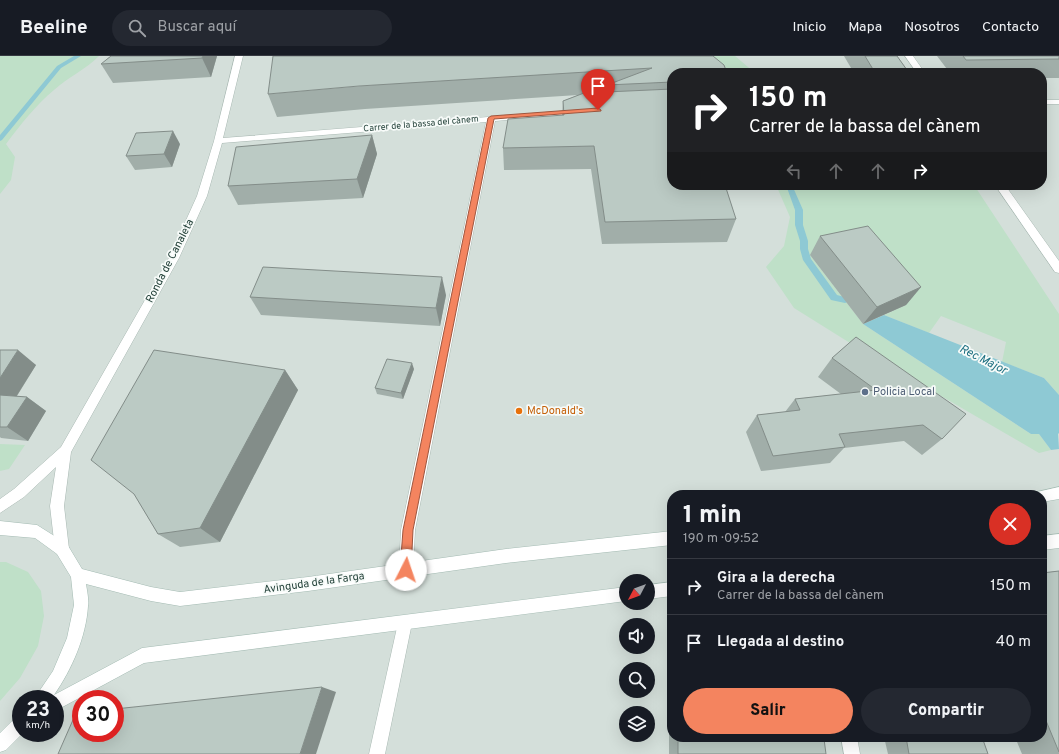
<!DOCTYPE html>
<html lang="es">
<head>
<meta charset="utf-8">
<style>
	body { margin:0; font-family:Overpass,sans-serif; background:#242831; color:#f1f3f6; height:100vh; display:flex; flex-direction:column; font-size:15px; white-space:nowrap }
	* { box-sizing:border-box; margin:0 }
	p { font-size:13px; color:#9ea1a6 }
	.icon { flex:none; width:22px; height:22px; fill:none; stroke:currentColor; stroke-width:2; stroke-linecap:round; stroke-linejoin:round }
	.map { position:relative; flex:1; overflow:hidden }
	.details { position:absolute; left:667px; top:434px; width:380px; height:252px; display:flex; flex-direction:column; background:#171b24; border-radius:16px; box-shadow:0 4px 16px #0002 }
	.details>* { flex:none }
	.hud { position:absolute; left:667px; top:12px; width:380px; height:122px; border-radius:16px; box-shadow:0 4px 16px #0002; background:#202124; color:#fff; overflow:hidden }
	.needle { width:26px; rotate:229deg }
	.tools { position:absolute; left:619px; top:518px; display:grid; gap:8px }
	.tools a { display:grid; place-items:center; width:36px; height:36px; border-radius:50%; background:#171b24; box-shadow:0 4px 16px #0002; font-size:20px }
	.speed { position:absolute; left:12px; top:634px; display:flex; gap:8px; font-size:20px; font-weight:700; text-align:center }
	.speed>* { display:grid; place-content:center; width:52px; height:52px; border-radius:50%; background:#171b24; box-shadow:0 4px 16px #0002; line-height:1 }
	.speed small { font-size:10px; font-weight:400 }
	.speed .limit { border:6px solid #d22; background:#fff; color:#111 }
	.pin { position:absolute; display:grid; place-items:center; width:34px; height:34px; color:#fff; margin:-41px -17px; border-radius:50% 50% 50% 0; rotate:-45deg; box-shadow:0 0 4px #0007 }
	.pin .icon { rotate:45deg }
	.me { position:absolute; width:44px; margin:-22px; rotate:4deg; stroke-linejoin:round; filter:drop-shadow(0 0 3px #0008) }
	.turn { display:flex; align-items:center; gap:14px; height:84px; padding:0 16px; font-size:18px }
	.turn .icon { width:52px; height:52px; stroke-width:2.5 }
	.turn b { display:block; font-size:28px; line-height:34px }
	.lanes { display:flex; align-items:center; height:38px; padding:0 16px; background:#0003; justify-content:center; gap:20px; direction:ltr }
	.lanes .off { opacity:.35 }
	.round { display:grid; place-items:center; flex:none; width:42px; height:42px; border-radius:21px; background:#242831 }
	.head { display:flex; align-items:center; justify-content:space-between; height:68px; padding:0 16px }
	h1 { font-size:24px; font-weight:800; line-height:30px }
	.primary-button { display:flex; gap:8px; margin-top:auto; padding:8px 16px }
	.primary-button a { flex:1; height:46px; border-radius:24px; background:#f4845f; color:#111; font-size:16px; font-weight:800; line-height:46px; text-align:center }
	.primary-button a+a { background:#242831; color:#f1f3f6 }
	ul { padding:0; list-style:none }
	li { display:flex; align-items:center; gap:12px; height:56px; padding:0 16px; border-top:1px solid #363941 }
	li div { flex:1 }
	li b { display:block; font-size:15px }
	li em { font-style:normal }
	header { display:flex; align-items:center; gap:24px; box-sizing:border-box; height:56px; padding:0 20px; background:#171b24; border-bottom:1px solid #363941 }
	header strong { font-size:19px }
	nav { display:flex; gap:22px; margin-inline-start:auto; font-size:14px }
	.search { width:280px; height:36px; background:#242831; display:flex; align-items:center; gap:10px; box-sizing:border-box; padding:0 14px; border-radius:22px; color:#9ea1a6; font-size:15px }
	.map>svg:first-child { display:block }
	.built { fill:#d4dfda; fill-rule:evenodd }
	.green { fill:#bfe0c8 }
	.water { fill:#8ec9d4 }
	.lines { fill:none; stroke-linecap:round; stroke-linejoin:round }
	.stream { fill:#8ec9d4; fill-rule:evenodd }
	.street-casing { stroke:#a8b8b2; stroke-width:1 }
	.secondary-casing { stroke:#a4bbb3; stroke-width:1 }
	.street { fill:#fff; fill-rule:evenodd }
	.secondary { fill:#fff; fill-rule:evenodd }
	.wall { fill:#a1aea9 }
	.shaded-wall { fill:#838d89 }
	.building { fill:#bbcac4; stroke:#838d89 }
	.route { fill:#f4845f; stroke:#9f563e }
	.service-dot { fill:#5c6f8a; stroke:#f7fbf9; stroke-width:1.5 }
	.food-dot { fill:#e8710a; stroke:#f7fbf9; stroke-width:1.5 }
	.labels { text-anchor:middle; dominant-baseline:central; stroke-width:3.5; stroke-linejoin:round; paint-order:stroke }
	.far-street-label { font-size:9px; fill:#24423a; stroke:#f7fbf9 }
	.street-label { font-size:11px; fill:#24423a; stroke:#f7fbf9 }
	.service-label { font-size:11px; fill:#4e5e75; stroke:#f7fbf9; text-anchor:start }
	.food-label { font-size:11px; fill:#c56008; stroke:#f7fbf9; text-anchor:start }
	.water-label { font-size:12px; font-style:italic; fill:#1c6f80; stroke:#f7fbf9 }
</style>
</head>
<body>
<header>
<strong>Beeline</strong>
<div class="search"><svg class="icon" aria-label="search" viewBox="0 0 24 24"><circle cx="10" cy="10" r="6"/><path d="M15 15l6 6"/></svg>Buscar aquí</div>
<nav><a>Inicio</a><a>Mapa</a><a>Nosotros</a><a>Contacto</a></nav>
</header>
<div class="map">
<svg width="1059" height="698" viewBox="0 0 1059 698">
	<rect width="100%" height="100%" fill="#e6efeb"/>
	<path class="built" d="M0 0H1059V698H0ZM672 17H1042V129H672ZM672 439H1042V681H672ZM626 525H648V547H626ZM626 569H648V591H626ZM626 613H648V635H626ZM21 643H55V677H21ZM81 643H115V677H81ZM626 657H648V679H626Z"/>
	<g class="green">
		<path d="M0 0H99C85 14 68 21 54 34 36 49 20 69 6 88L15 101 11 124 0 138Z"/>
		<polygon points="678,0 735,0 755,17 699,17"/>
		<polygon points="776,129 974,129 1059,258 1059,339 1044,322 1002,306 1006,286 941,260 929,277 884,259 906,249 810,199 863,268 1031,378 1039,378 1051,394 1039,397 850,287 794,252 766,211 784,190 790,161"/>
		<polygon points="0,388 25,389 9,413 0,415"/>
		<polygon points="0,506 6,506 28,516 41,535 44,560 38,590 20,622 0,645"/>
	</g>
	<polygon class="water" points="884,259 1044,322 1059,339 1059,377 1058,378 1059,393 1051,394 1039,378 1031,378 863,268"/>
	<g class="lines">
		<g class="stream">
			<polygon points="74,0 81,0 61,12 2,84 0,85 0,79 57,10"/>
			<polygon points="786,129 792,129 803,154 803,169 808,185 808,193 811,203 837,239 848,242 849,244 848,246 845,247 831,244 803,204 800,193 800,185 795,169 795,154"/>
		</g>
		<g class="street-casing">
			<g id="street">
				<polygon points="235,0 243,0 223,82 578,54 582,56 578,58 495,65 415,474 413,514 411,519 406,521 401,519 399,514 401,474 486,66 222,87 207,140 179,202 71,396 64,450 69,493 67,498 62,500 57,498 55,493 50,450 56,411 24,441 0,457 0,443 14,433 61,391 169,202 197,140 214,85"/>
				<polygon points="905,0 913,0 925,17 917,17"/>
				<rect x="1042" y="44" width="17" height="4"/>
				<polygon points="995,129 1005,129 1059,205 1059,217 1055,216"/>
				<polygon points="405,560 410,562 412,567 385,698 369,698 398,567 400,562"/>
				<polygon points="841,681 857,681 860,698 844,698"/>
			</g>
		</g>
		<g class="secondary-casing">
			<g id="secondary">
				<polygon points="1059,431 1059,443 1042,446 1042,439 1036,439 1037,436"/>
				<path d="M0 465 37 469 67 488 82 513 151 531 180 536 308 521 506 493 672 475V489L506 507 308 535 180 550 151 545 86 528C87 535 89 543 88 550 86 581 72 613 54 639L142 592 626 531V545L144 607 55 655V643H34L53 615 67 582 74 549 71 521 57 498 35 482 0 479Z"/>
				<polygon points="1059,478 1059,492 1042,494 1042,480"/>
				<polygon points="672,526 672,540 648,543 648,529"/>
				<polygon points="21,660 21,677 23,677 6,694 0,696 0,677 15,662"/>
			</g>
		</g>
		<use href="#street" class="street"/>
		<use href="#secondary" class="secondary"/>
	</g>
	<g class="wall">
		<polygon points="111,0 217,0 211,21 113,27 101,8"/>
		<polygon points="713,0 672,17 672,129 736,163 727,186 602,188 591,113 504,114 503,92 562,59 563,45 578,39 365,53 277,61 268,38"/>
		<polygon points="844,0 897,0 907,14 905,17 854,17"/>
		<polygon points="937,0 1059,0 1059,22 1042,22 1042,17 950,17"/>
		<polygon points="372,79 377,98 363,142 238,149 228,130"/>
		<polygon points="180,88 172,111 135,114 126,100"/>
		<polygon points="820,180 921,231 906,249 863,268 810,199"/>
		<polygon points="446,239 440,270 261,259 250,241"/>
		<polygon points="856,281 942,383 922,399 904,385 844,392 830,407 761,415 746,376 757,359 785,356 795,343 841,338 818,321 832,302"/>
		<polygon points="0,294 36,309 17,340 27,341 46,355 28,385 1,382 0,381"/>
		<polygon points="414,313 403,343 377,338 375,332"/>
		<polygon points="285,314 298,334 220,486 180,491 158,478 134,438"/>
		<polygon points="1059,515 1059,698 1022,698 1015,681 1042,681 1042,517"/>
		<polygon points="672,665 672,681 809,681 826,698 669,698 669,666"/>
		<polygon points="884,681 982,681 988,698 888,698"/>
	</g>
	<g class="shaded-wall">
		<polygon points="203,0 217,0 211,21 202,2"/>
		<polygon points="173,75 180,88 172,111 164,98"/>
		<polygon points="372,79 377,98 363,142 357,123"/>
		<polygon points="442,221 446,239 440,270 436,252"/>
		<polygon points="921,231 906,249 863,268 877,251"/>
		<polygon points="18,294 36,309 9,352 0,346 0,322"/>
		<polygon points="412,307 414,313 403,343 401,337"/>
		<polygon points="285,314 298,334 220,486 200,472"/>
		<polygon points="27,341 46,355 28,385 7,371"/>
		<polygon points="322,631 336,636 316,698 300,698"/>
	</g>
	<g class="building">
		<polygon points="111,0 203,0 202,2 101,8"/>
		<polygon points="273,0 713,0 724,9 727,17 672,17 672,26 607,29 652,12 359,30 268,38"/>
		<polygon points="865,0 897,0 907,14 874,15"/>
		<polygon points="963,0 1059,0 1059,3 966,4"/>
		<polygon points="672,33 672,129 725,129 736,163 605,166 594,90 503,92 508,63 564,59 563,45 584,37"/>
		<polygon points="173,75 164,98 126,100 136,77"/>
		<polygon points="372,79 357,123 228,130 236,91"/>
		<polygon points="868,170 921,231 877,251 820,180"/>
		<polygon points="263,211 442,221 436,252 250,241"/>
		<polygon points="856,281 966,358 942,383 923,369 839,378 845,391 773,400 757,359 800,354 795,343 876,334 832,302"/>
		<polygon points="0,294 18,294 0,322"/>
		<polygon points="154,294 285,314 200,472 158,478 134,438 91,404"/>
		<polygon points="387,303 412,307 401,337 375,332"/>
		<polygon points="0,339 27,341 7,371 0,371"/>
		<polygon points="1059,515 1059,696 1042,655 1042,517"/>
		<polygon points="322,631 300,698 58,698 76,657 81,656 81,677 115,677 115,653"/>
		<polygon points="678,681 809,681 824,683 826,698 678,698"/>
		<polygon points="906,681 982,681 988,698 909,698"/>
	</g>
	<polygon class="route" points="598,52 601,54 601,55 494,63 413,474 411,514 409,518 406,519 402,518 400,514 403,474 488,62 491,60"/>
	<circle class="service-dot" cx="865" cy="336" r="4"/>
	<circle class="food-dot" cx="519" cy="355" r="4"/>
	<g class="labels">
		<g class="far-street-label">
			<text transform="translate(421 68) rotate(-5)">Carrer de la bassa del cànem</text>
		</g>
		<g class="street-label">
			<text transform="translate(170 205) rotate(-63)">Ronda de Canaleta</text>
			<text transform="translate(314 527) rotate(-8)">Avinguda de la Farga</text>
		</g>
		<g class="service-label">
			<text x="873" y="336">Policia Local</text>
		</g>
		<g class="food-label">
			<text x="527" y="355">McDonald's</text>
		</g>
		<g class="water-label">
			<text transform="translate(983 304) rotate(27)">Rec Major</text>
		</g>
	</g>
</svg>
<div class="tools">
<a><svg class="needle" viewBox="-14 -14 28 28"><path d="M0-13l5 13h-10z" fill="#e53935"/><path d="M0 13l5-13h-10z" fill="#9ea1a6"/></svg></a>
<a><svg class="icon" aria-label="sound" viewBox="0 0 24 24"><path d="M4 9h4l5-4v14l-5-4H4zM17 9q2 3 0 6"/></svg></a>
<a><svg class="icon" aria-label="search" viewBox="0 0 24 24"><circle cx="10" cy="10" r="6"/><path d="M15 15l6 6"/></svg></a>
<a><svg class="icon" aria-label="layers" viewBox="0 0 24 24"><path d="M12 4l9 5-9 5-9-5zM3 14l9 5 9-5"/></svg></a>
</div>
<div class="speed"><div>23<small>km/h</small></div><div class="limit">30</div></div>
<div class="pin" style="left:598px;top:54px;background:#d93025"><svg class="icon" aria-label="arrive" viewBox="0 0 24 24"><path d="M6 21V4h12l-3 4 3 4H6"/></svg></div>
<svg class="me" style="left:406px;top:514px" viewBox="-20 -20 40 40"><circle r="19" fill="#fff"/><path d="M0-13L10 11 0 6-10 11z" fill="#f4845f"/></svg>
<div class="hud">
<div class="turn"><svg class="icon" aria-label="right" viewBox="0 0 24 24"><path d="M7 20v-9h11M14 6l5 5-5 5"/></svg><div><b>150 m</b>Carrer de la bassa del cànem</div></div>
<div class="lanes"><svg class="icon off" aria-label="left" viewBox="0 0 24 24"><path d="M17 20v-9H6M10 6l-5 5 5 5"/></svg><svg class="icon off" aria-label="ahead" viewBox="0 0 24 24"><path d="M12 20V5M6 11l6-6 6 6"/></svg><svg class="icon off" aria-label="ahead" viewBox="0 0 24 24"><path d="M12 20V5M6 11l6-6 6 6"/></svg><svg class="icon" aria-label="right" viewBox="0 0 24 24"><path d="M7 20v-9h11M14 6l5 5-5 5"/></svg></div>
</div>
<section class="details">
<div class="head"><div><h1>1 min</h1><p>190 m · 09:52</p></div><a class="round" style="background:#d93025;color:#fff"><svg class="icon" aria-label="close" viewBox="0 0 24 24"><path d="M6 6l12 12M18 6L6 18"/></svg></a></div>
<ul>
<li><svg class="icon" aria-label="right" viewBox="0 0 24 24"><path d="M7 20v-9h11M14 6l5 5-5 5"/></svg><div><b>Gira a la derecha</b><p>Carrer de la bassa del cànem</p></div><em>150 m</em></li>
<li><svg class="icon" aria-label="arrive" viewBox="0 0 24 24"><path d="M6 21V4h12l-3 4 3 4H6"/></svg><div><b>Llegada al destino</b></div><em>40 m</em></li>
</ul>
<div class="primary-button"><a>Salir</a><a>Compartir</a></div>
</section>
</div>
</body>
</html>
